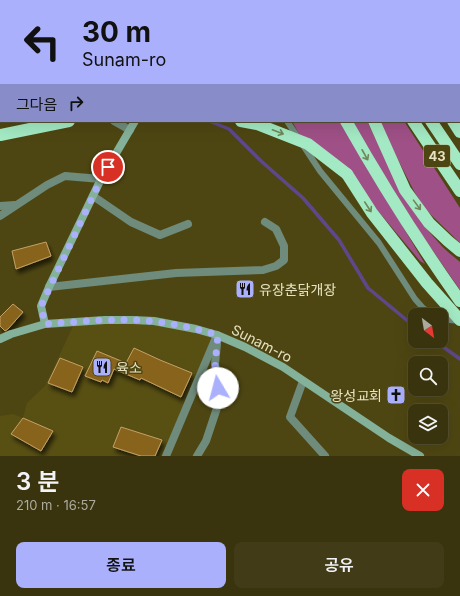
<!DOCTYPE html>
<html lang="ko">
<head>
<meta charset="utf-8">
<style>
	body { margin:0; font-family:Inter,"Noto Sans KR",sans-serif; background:#413c17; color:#f1f3f6; height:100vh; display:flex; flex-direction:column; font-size:15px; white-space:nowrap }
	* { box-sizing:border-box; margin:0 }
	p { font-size:13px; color:#abaa9e }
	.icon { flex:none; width:22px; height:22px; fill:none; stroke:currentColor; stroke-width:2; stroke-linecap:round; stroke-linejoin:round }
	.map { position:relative; height:456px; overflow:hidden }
	.panel { display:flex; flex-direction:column; background:#3a340e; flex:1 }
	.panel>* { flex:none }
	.top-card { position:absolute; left:0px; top:0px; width:460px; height:122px; box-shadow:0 4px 16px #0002,0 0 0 1px #544f2e; background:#aab0fb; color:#111; overflow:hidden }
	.needle { width:26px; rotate:149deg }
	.buttons { position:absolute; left:408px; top:308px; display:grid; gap:8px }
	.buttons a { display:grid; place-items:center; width:40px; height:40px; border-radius:8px; background:#3a340e; box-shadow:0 4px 16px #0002,0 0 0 1px #544f2e; font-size:20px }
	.pin { position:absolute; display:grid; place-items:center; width:34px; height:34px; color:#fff; margin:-17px; border:2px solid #fff; border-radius:50%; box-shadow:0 1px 4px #0007 }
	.me { position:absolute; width:44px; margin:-22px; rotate:352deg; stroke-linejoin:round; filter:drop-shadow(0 0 3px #0008) }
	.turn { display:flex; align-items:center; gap:14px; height:84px; padding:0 16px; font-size:18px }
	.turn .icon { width:52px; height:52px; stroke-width:2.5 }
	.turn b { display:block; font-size:28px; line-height:34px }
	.then { display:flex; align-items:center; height:38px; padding:0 16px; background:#0003; gap:8px; font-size:15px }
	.round { display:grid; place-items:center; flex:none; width:42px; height:42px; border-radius:8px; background:#413c17 }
	.summary { display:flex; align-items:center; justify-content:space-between; height:68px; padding:0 16px }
	h1 { font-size:24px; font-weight:600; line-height:30px }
	.button { display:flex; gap:8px; margin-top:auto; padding:8px 16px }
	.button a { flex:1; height:46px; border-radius:8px; background:#aab0fb; color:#111; font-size:16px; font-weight:600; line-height:46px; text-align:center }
	.button a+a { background:#413c17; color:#f1f3f6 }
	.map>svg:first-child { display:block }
	.built { fill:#584f13 }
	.green { fill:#9f5086 }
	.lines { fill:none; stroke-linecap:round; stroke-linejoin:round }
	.stream { stroke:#5e488b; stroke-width:3.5 }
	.building { fill:#87631c; stroke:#c4a165; filter:url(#shadow) }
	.lane { stroke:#6f8b7b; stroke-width:6 }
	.street { stroke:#6f8b7b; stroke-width:8 }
	.secondary { stroke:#84b199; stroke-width:8 }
	.highway { stroke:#a3e9c3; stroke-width:12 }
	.highway-bridge { stroke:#a3e9c3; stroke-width:12 }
	.oneway { stroke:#708759 }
	.route { stroke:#aab0fb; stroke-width:7; stroke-dasharray:0 12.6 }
	.labels { text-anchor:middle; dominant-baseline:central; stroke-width:3; stroke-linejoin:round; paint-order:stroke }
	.shield { fill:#4e4612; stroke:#b9b38c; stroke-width:1 }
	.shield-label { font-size:13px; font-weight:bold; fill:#e7e2c1 }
	.poi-label { font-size:14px; fill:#e7e2c1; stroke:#4e4612; text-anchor:start }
	.street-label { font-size:14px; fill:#e7e2c1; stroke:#4e4612 }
</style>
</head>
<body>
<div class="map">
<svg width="460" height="456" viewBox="0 0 460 456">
	<defs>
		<filter id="shadow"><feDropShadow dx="2.5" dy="4.5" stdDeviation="2" flood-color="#0009"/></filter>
	</defs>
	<rect width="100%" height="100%" fill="#4e4612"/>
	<polygon class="built" points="133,320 217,335 166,456 0,456 0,416 13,414 23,418 27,403 45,386 75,322"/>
	<g class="green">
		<polygon points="292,121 340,121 425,264 420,261 347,174 303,141"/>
		<path d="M350 121H367C387 162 408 209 439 243 445 250 453 256 460 262V290L422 235Z"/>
		<polygon points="378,121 404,121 460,208 460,243 426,210 415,193"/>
	</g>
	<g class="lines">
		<g class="stream">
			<polyline points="0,13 1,13"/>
			<polyline points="209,121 229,129 261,161 303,198 339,240 368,288 415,327"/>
			<polyline points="435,341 460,359"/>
		</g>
	</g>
	<g class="building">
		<polygon points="46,242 51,256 16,269 12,251"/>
		<polygon points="13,304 23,312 8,329 5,331 0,326 0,317"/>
		<polygon points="134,348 160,360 192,373 181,397 141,378 140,380 114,369 108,383 102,380 101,382 85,376 97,351 126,363"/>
		<polygon points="60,358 83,367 72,392 48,383"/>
		<polygon points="23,418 53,431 41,451 11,434"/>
		<polygon points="121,427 162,440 155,456 141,456 113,447"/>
	</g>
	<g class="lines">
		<g class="lane">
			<polyline points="287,121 320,171 379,243 415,299 423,308 435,315"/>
			<polyline points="441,317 450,320 459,321"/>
		</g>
		<g class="street">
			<polyline points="144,0 146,1"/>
			<polyline points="0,53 1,54"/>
			<polyline points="114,121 130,130"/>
			<polyline points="93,196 131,222 160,235 188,224"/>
			<polyline points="0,206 15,205"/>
			<polyline points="0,216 47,185 65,176 101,179"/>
			<polyline points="49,287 176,273 263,270 276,266 284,260 284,246 276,229 265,222"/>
			<polyline points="303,381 290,417 325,456"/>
			<polyline points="166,456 217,335"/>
			<polyline points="197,456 206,441 220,399 215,364 217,344"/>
		</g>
		<g class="secondary">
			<polyline points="199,1 199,0"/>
			<polyline points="45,324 41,306 49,287 101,179 135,121"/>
			<polyline points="0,339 11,334 45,324 105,320 133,320 154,321 196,329 217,335 245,347 283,367 389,438 420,456"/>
		</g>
		<g class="highway">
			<polyline points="53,0 53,1"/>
			<polyline points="279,0 279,1"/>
			<polyline points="312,0 313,1"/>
			<polyline points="338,0 339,1"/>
			<polyline points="354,0 355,1"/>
			<polyline points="371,0 372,1"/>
			<polyline points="459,14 460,14"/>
			<polyline points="459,40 460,40"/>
			<polyline points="0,106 1,106"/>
			<path d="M346 121C381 183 419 243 460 301"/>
			<polyline points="374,121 405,190 429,223 448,241 460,251"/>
			<polyline points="413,121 460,191"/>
			<polyline points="431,121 460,164"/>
			<polyline points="453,121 460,132"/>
			<polyline points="0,135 69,121"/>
			<polyline points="347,174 372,213 427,283 460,320"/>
		</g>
		<polyline class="highway-bridge" points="241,121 257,124 308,144 347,174"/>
	</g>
	<defs><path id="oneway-shaft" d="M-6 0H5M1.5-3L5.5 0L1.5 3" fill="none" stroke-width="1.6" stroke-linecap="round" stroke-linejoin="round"/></defs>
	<g class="oneway">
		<use href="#oneway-shaft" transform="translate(278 132) rotate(21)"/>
		<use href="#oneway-shaft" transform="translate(365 155) rotate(61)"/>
		<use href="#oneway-shaft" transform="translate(417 205) rotate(54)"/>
		<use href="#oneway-shaft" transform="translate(368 207) rotate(57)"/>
	</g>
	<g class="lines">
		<path class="route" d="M108 167 101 179 41 306 45 324C74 322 104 319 134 320 163 321 190 327 218 335L215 364 218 388"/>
	</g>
	<defs>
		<g id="restaurant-square" transform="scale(1)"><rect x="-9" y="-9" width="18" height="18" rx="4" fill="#aab0fb" stroke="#4e4612"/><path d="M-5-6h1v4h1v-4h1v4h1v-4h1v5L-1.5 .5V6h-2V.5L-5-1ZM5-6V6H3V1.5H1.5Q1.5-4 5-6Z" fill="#111"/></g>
		<g id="church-square" transform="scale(1)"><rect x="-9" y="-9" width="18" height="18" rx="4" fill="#aab0fb" stroke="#4e4612"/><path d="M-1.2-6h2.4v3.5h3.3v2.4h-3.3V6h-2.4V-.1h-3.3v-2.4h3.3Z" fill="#111"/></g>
	</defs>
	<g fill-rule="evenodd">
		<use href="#restaurant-square" x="245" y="289"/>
		<use href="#restaurant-square" x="102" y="367"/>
		<use href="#church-square" x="396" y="395"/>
	</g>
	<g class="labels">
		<rect class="shield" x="424" y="145" width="26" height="22" rx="3"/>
		<g class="shield-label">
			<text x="437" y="156">43</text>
		</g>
		<g class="poi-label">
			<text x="259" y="289">유장춘닭개장</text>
			<text x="116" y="367">육소</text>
			<text x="382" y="395" text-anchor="end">왕성교회</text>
		</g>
		<g class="street-label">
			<text transform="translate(262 343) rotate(27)">Sunam-ro</text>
		</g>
	</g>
</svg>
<div class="buttons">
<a><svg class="needle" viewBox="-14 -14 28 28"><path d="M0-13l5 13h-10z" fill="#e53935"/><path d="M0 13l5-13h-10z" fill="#abaa9e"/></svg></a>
<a><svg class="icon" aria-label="search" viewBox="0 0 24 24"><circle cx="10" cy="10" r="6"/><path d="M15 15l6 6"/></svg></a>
<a><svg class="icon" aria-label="layers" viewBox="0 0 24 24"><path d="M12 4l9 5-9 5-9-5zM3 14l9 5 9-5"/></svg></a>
</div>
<div class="pin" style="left:108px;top:167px;background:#d93025"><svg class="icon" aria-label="arrive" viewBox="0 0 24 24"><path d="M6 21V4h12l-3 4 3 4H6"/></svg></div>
<svg class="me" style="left:218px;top:388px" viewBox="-20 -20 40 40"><circle r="19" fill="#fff"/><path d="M0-13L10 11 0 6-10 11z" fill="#aab0fb"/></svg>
<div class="top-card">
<div class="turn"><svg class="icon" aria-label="left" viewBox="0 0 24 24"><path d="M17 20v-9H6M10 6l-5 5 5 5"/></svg><div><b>30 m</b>Sunam-ro</div></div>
<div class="then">그다음<svg class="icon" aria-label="right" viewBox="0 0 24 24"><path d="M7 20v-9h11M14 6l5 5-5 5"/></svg></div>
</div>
</div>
<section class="panel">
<div class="summary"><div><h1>3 분</h1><p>210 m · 16:57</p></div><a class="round" style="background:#d93025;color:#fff"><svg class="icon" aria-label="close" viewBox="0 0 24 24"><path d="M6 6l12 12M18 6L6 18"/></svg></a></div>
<div class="button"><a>종료</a><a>공유</a></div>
</section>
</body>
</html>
